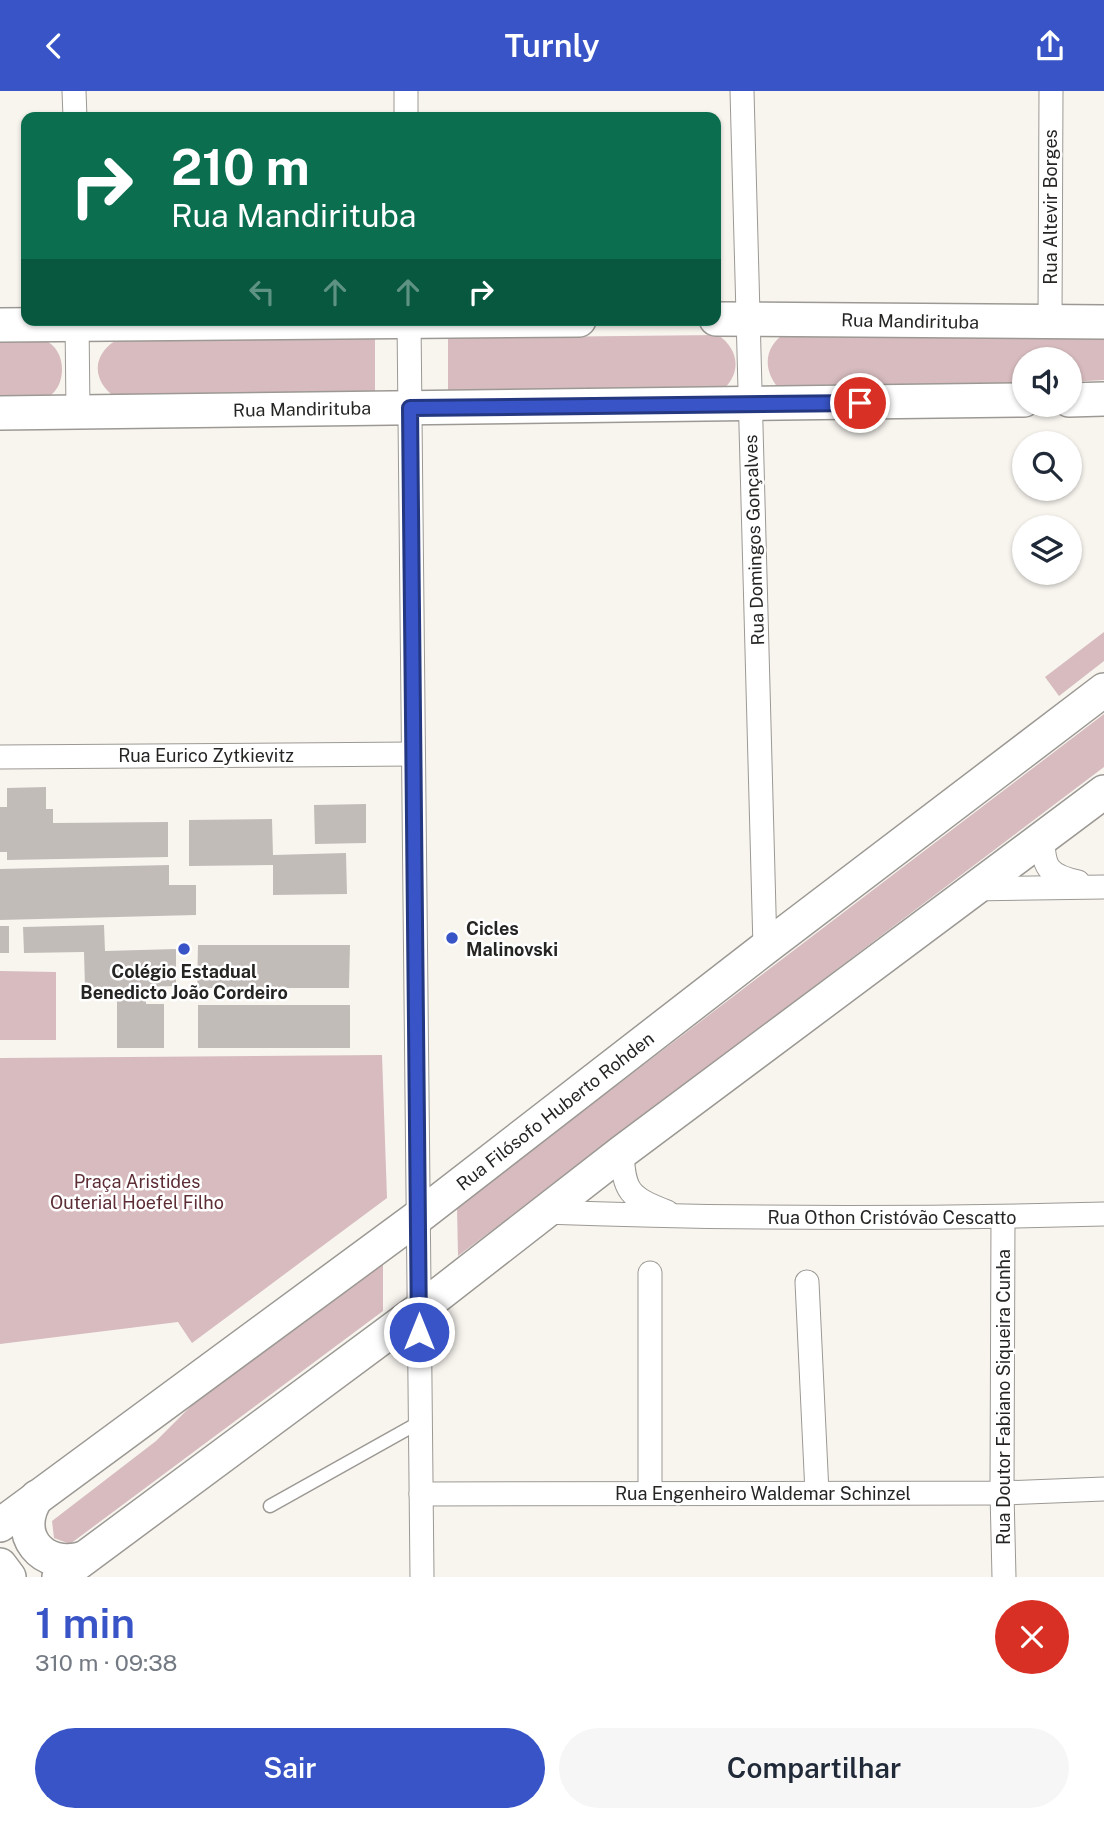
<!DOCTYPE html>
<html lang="pt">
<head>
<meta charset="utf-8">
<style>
	body { margin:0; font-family:"Public Sans",sans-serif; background:#f6f6f7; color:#1f2937; height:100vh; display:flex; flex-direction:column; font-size:26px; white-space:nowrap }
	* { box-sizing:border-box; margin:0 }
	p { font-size:23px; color:#747a83 }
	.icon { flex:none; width:38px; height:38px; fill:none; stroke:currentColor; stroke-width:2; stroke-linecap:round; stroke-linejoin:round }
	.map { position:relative; height:1486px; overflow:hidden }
	.drawer { display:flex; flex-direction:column; background:#fff; flex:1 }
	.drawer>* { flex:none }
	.guide { position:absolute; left:21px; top:21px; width:700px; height:214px; border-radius:14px; box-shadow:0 2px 5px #0004; background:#0b6e4f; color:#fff; overflow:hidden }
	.controls { position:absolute; left:1012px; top:256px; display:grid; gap:14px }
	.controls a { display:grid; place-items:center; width:70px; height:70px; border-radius:50%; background:#fff; box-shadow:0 2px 5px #0004; font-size:35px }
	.pin { position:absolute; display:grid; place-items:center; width:60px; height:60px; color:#fff; margin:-30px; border:4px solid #fff; border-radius:50%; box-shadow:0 2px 7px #0007 }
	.me { position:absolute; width:77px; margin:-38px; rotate:0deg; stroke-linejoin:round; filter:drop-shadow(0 0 5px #0008) }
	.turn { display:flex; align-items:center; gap:24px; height:147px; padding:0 35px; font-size:32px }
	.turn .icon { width:91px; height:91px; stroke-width:2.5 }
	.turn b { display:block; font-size:49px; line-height:60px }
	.lanes { display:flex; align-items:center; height:66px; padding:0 35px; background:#0003; justify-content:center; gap:35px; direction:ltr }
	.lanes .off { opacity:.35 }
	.round { display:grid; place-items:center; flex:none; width:74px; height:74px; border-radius:37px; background:#f6f6f7 }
	.headline { display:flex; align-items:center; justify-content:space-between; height:119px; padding:0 35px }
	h1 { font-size:42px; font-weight:600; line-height:52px; color:#3854c6 }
	.action { display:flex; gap:14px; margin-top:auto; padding:14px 35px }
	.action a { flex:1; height:80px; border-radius:42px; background:#3854c6; color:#fff; font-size:28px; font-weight:600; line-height:80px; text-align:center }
	.action a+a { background:#f6f6f7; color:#1f2937 }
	header { display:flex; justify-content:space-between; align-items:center; height:91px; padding:0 35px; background:#3854c6; color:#fff; font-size:32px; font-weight:600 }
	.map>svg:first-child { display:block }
	.green { fill:#d7bbbe }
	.building { fill:#c2bcb9 }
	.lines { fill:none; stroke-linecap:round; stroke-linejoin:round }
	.lane-casing { stroke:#9c9994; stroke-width:15 }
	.street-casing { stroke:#9c9994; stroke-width:25 }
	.secondary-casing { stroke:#9c9994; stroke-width:36 }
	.lane { stroke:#fff; stroke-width:12 }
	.street { stroke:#fff; stroke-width:23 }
	.secondary { stroke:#fff; stroke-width:33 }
	.route-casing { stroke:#243781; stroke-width:18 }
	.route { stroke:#3854c6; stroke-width:12 }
	.poi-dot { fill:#3854c6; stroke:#fff; stroke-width:2.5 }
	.labels { text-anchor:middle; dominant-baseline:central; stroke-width:5; stroke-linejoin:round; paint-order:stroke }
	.street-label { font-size:18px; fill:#262523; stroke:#fff }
	.poi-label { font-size:18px; font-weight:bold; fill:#262523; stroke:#fff; text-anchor:start }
	.park-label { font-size:18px; fill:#5d2d35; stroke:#fff }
</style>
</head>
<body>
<header><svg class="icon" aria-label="back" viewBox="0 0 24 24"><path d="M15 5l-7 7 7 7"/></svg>Turnly<svg class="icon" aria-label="share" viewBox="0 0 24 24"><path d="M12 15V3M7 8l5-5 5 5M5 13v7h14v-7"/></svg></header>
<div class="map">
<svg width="1104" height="1486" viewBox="0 0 1104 1486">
	<rect width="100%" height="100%" fill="#f8f5ef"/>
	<g class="green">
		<path d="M786 241 1104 243V289L1069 291V268H1024V293L779 298C762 278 764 256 786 241Z"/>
		<path d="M718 244C740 259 742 284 720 301L448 303V247Z"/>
		<path d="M375 247V303L115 306C93 291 91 265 115 250Z"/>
		<path d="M0 249C13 249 33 245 44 249 68 258 68 299 44 308 33 312 13 309 0 309Z"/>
		<polygon points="1104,541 1104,570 1059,605 1045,586"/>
		<polygon points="1104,623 1104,676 458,1165 457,1116"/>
		<polygon points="0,880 56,881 56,949 0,949"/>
		<polygon points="382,964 387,1107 192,1252 178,1231 0,1253 0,967"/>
		<polygon points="383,1171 383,1220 70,1453 54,1447 52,1430 156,1350 202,1304"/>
	</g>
	<g class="building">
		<polygon points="46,696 46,718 53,718 53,732 168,731 168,766 7,769 7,761 0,761 0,716 7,716 7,697"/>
		<polygon points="366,713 366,752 315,753 314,714"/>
		<polygon points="272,728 273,764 346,762 347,803 273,804 273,774 189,775 189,729"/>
		<polygon points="169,774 169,794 196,794 196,824 0,829 0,778"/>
		<polygon points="104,834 105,860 176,858 176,895 146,896 146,913 164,913 164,957 117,957 117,896 85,897 84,861 24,862 23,836"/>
		<rect x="0" y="835" width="9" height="27"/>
		<polygon points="198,854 350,854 349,897 197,897"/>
		<rect x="198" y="914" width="152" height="43"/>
	</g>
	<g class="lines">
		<g class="lane-casing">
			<polyline id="lane" points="270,1415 420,1331"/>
		</g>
		<g class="street-casing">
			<g id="street">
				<polyline points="74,0 75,26"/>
				<polyline points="406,0 406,26"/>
				<polyline points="742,0 765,857"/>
				<polyline points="77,229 78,321"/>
				<polyline points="409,229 422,1486"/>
				<polyline points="1050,231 1051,0"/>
				<polyline points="0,666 413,663"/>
				<path d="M1043 745C1043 776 1047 784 1078 791"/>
				<polyline points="971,798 1104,796"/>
				<path d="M622 1061C624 1101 629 1106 667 1121"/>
				<path d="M543 1121C730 1128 917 1128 1104 1123"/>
				<polyline points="1003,1126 1002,1402 1004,1486"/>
				<polyline points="807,1191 817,1402"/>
				<polyline points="650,1402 650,1182"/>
				<polyline points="421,1403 1002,1402 1104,1398"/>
			</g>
		</g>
		<g class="secondary-casing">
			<g id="secondary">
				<polyline points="716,228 1104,231"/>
				<polyline points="0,234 579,229"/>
				<polyline points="1069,309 1104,308"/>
				<polyline points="0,322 1024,309"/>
				<path d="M37 1406C12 1443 42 1480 84 1467"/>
				<polyline points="0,1434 418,1126 765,857 1104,599"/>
				<polyline points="0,1474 9,1486"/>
				<polyline points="59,1486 419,1219 622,1061 1104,701"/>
			</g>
		</g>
		<use href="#lane" class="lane"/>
		<use href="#street" class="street"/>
		<use href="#secondary" class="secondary"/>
	</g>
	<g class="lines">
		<g class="route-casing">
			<polyline id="route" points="419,1241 410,317 860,312"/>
		</g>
		<use href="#route" class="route"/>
	</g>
	<g class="poi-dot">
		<circle cx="452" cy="847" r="7"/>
		<circle cx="184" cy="858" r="7"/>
	</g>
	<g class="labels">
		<g class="street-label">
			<text transform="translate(1050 116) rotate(-90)">Rua Altevir Borges</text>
			<text transform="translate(910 230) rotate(1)">Rua Mandirituba</text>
			<text transform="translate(302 318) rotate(-1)">Rua Mandirituba</text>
			<text transform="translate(754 449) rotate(-92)">Rua Domingos Gonçalves</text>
			<text x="206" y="664">Rua Eurico Zytkievitz</text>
			<text transform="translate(555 1020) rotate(-38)">Rua Filósofo Huberto Rohden</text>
			<text x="892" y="1126">Rua Othon Cristóvão Cescatto</text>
			<text transform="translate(1003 1306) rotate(-90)">Rua Doutor Fabiano Siqueira Cunha</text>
			<text x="763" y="1402">Rua Engenheiro Waldemar Schinzel</text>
		</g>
		<g class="poi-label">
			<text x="466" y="837">Cicles<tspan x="466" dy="21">Malinovski</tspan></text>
			<text x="184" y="880" text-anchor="middle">Colégio Estadual<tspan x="184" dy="21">Benedicto João Cordeiro</tspan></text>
		</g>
		<g class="park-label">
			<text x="137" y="1090">Praça Aristides<tspan x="137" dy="21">Outerial Hoefel Filho</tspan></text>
		</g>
	</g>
</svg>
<div class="controls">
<a><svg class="icon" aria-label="sound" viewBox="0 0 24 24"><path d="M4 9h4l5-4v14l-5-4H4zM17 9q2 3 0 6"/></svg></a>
<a><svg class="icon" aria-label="search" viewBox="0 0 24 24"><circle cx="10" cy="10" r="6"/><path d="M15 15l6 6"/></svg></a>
<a><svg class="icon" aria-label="layers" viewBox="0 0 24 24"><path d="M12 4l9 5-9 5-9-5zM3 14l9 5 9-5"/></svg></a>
</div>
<div class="pin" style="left:860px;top:312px;background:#d93025"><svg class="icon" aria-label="arrive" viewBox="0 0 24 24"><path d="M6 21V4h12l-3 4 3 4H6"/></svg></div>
<svg class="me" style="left:419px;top:1241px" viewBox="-20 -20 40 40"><circle r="17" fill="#3854c6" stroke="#fff" stroke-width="3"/><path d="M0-11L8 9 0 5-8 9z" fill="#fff"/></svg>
<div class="guide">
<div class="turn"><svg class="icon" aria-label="right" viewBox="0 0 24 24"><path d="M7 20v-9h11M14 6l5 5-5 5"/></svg><div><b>210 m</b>Rua Mandirituba</div></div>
<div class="lanes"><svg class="icon off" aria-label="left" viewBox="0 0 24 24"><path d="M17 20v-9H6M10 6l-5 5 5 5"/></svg><svg class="icon off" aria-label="ahead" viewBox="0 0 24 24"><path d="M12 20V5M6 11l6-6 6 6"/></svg><svg class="icon off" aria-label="ahead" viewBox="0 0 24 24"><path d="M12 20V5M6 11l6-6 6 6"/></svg><svg class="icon" aria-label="right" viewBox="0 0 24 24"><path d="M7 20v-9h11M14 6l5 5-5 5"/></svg></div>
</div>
</div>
<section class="drawer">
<div class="headline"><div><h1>1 min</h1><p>310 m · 09:38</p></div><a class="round" style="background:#d93025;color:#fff"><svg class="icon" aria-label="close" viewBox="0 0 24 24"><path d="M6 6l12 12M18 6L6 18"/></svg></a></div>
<div class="action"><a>Sair</a><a>Compartilhar</a></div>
</section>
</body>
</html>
